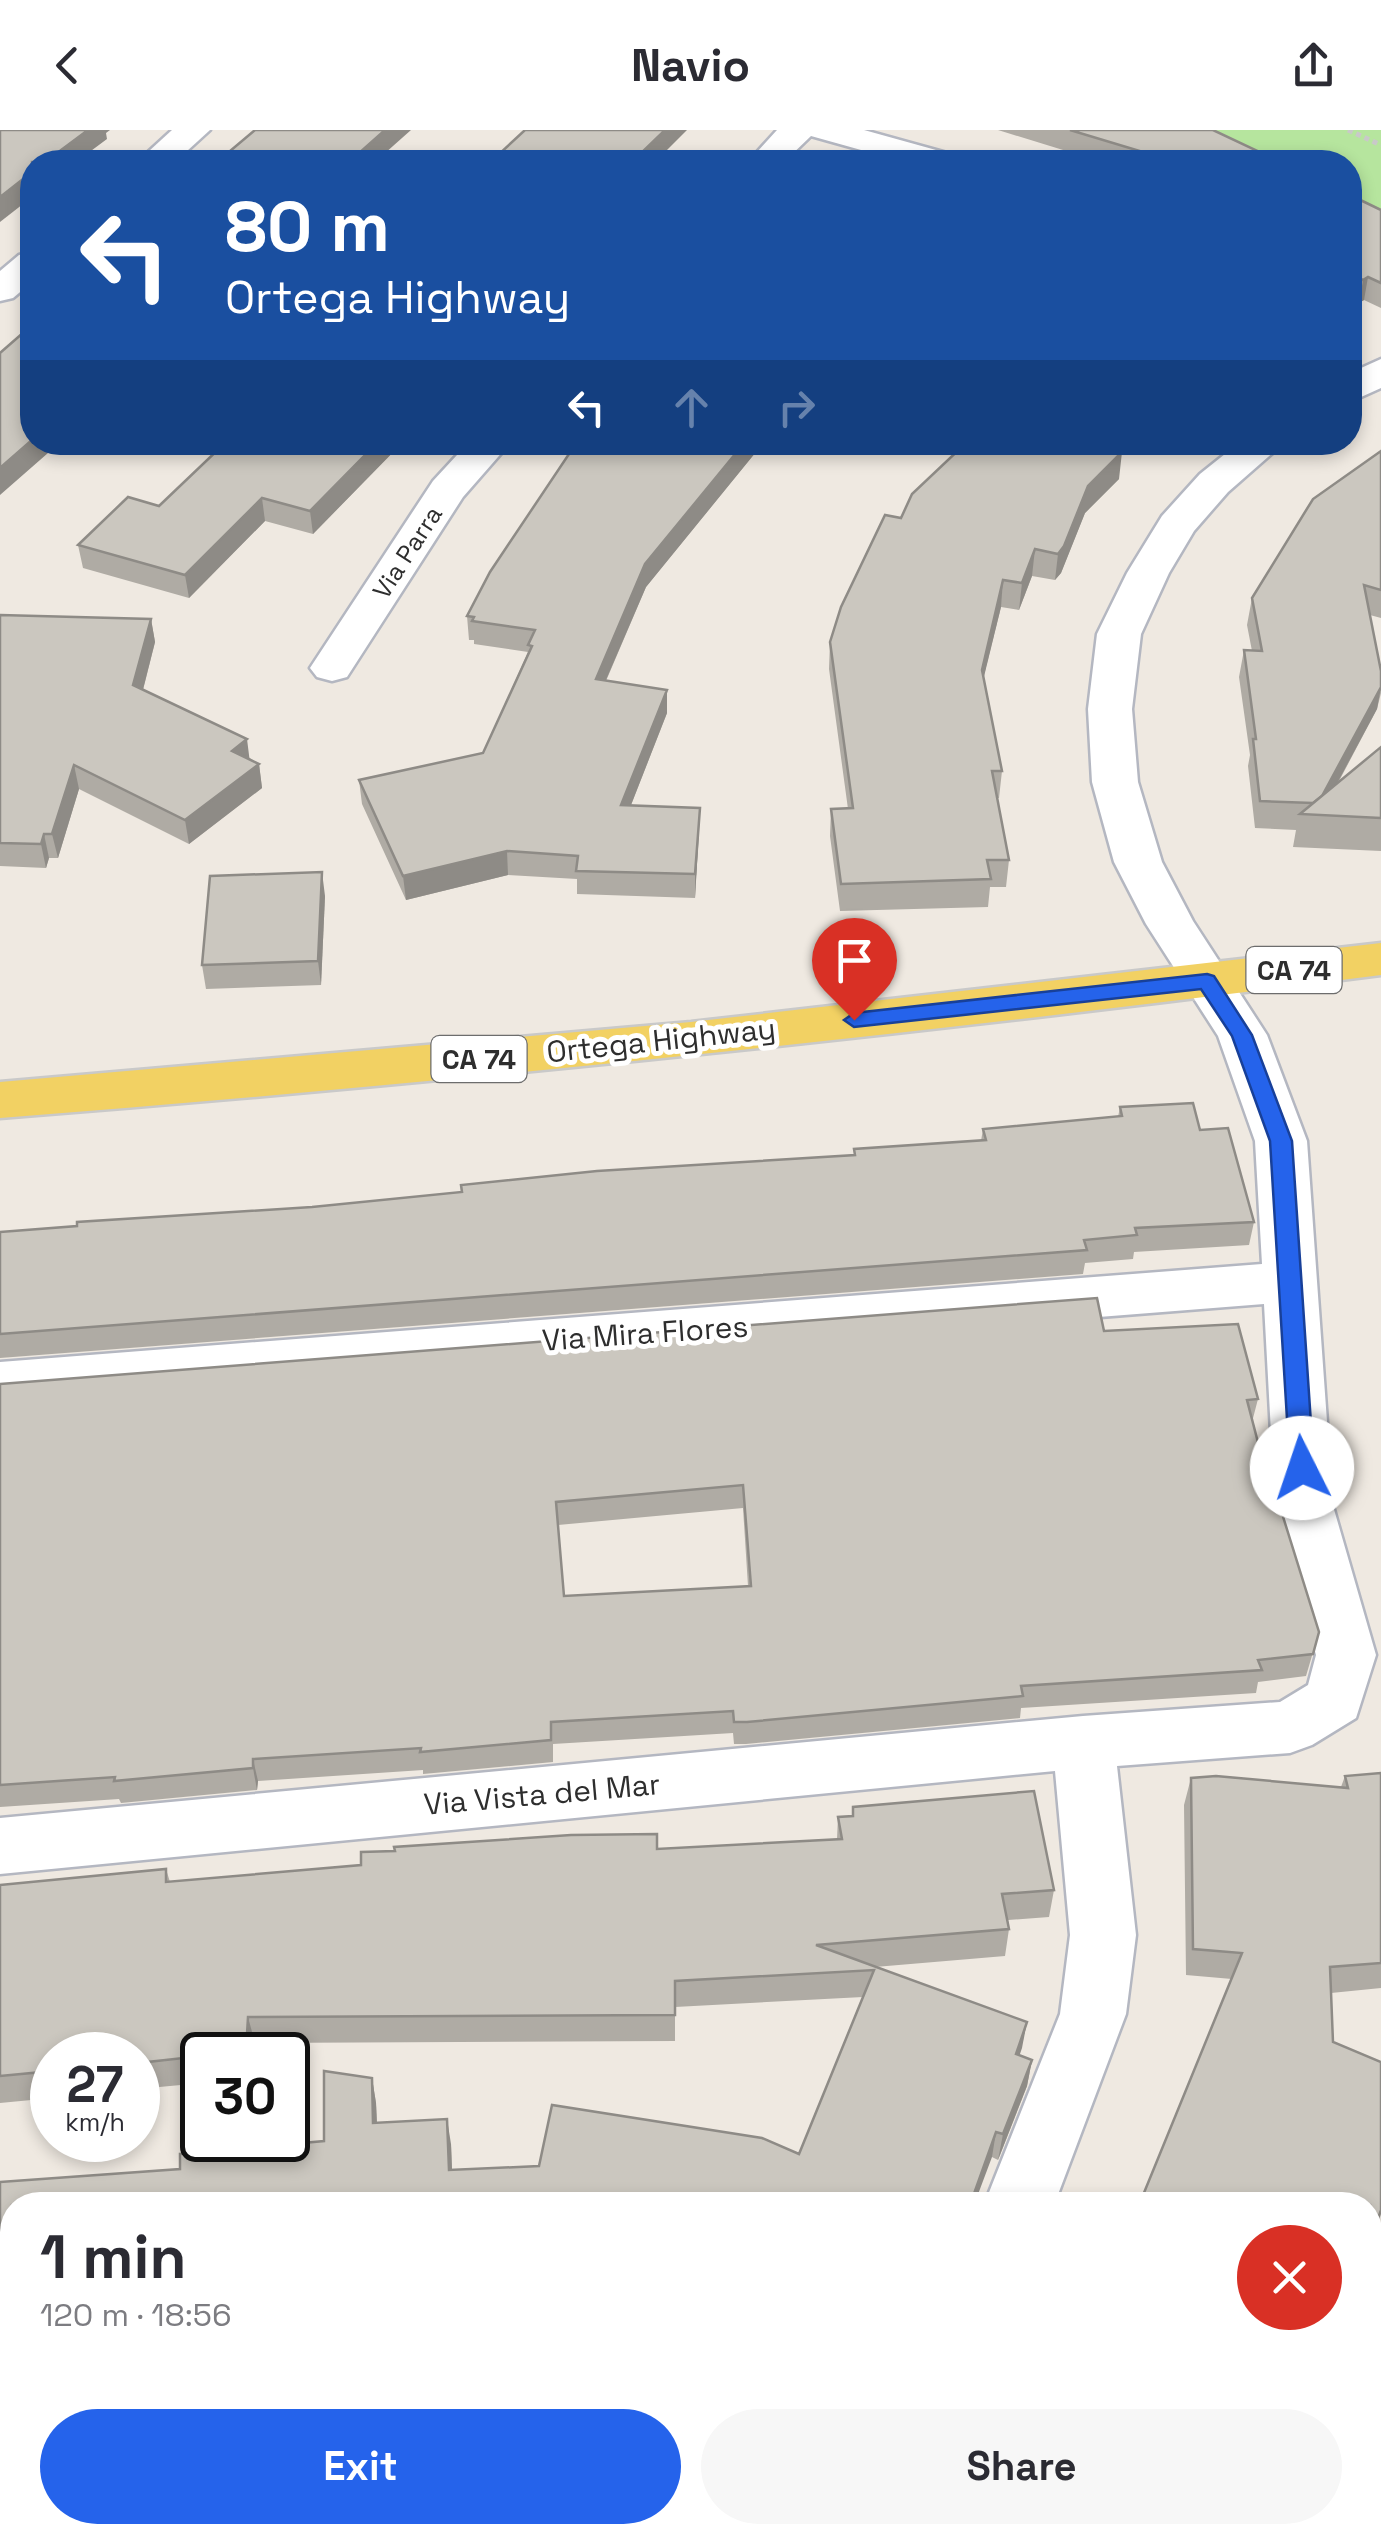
<!DOCTYPE html>
<html lang="en">
<head>
<meta charset="utf-8">
<style>
	body { margin:0; font-family:"Space Grotesk",sans-serif; background:#f7f7f7; color:#2b2b33; height:100vh; display:flex; flex-direction:column; font-size:38px; white-space:nowrap }
	* { box-sizing:border-box; margin:0 }
	p { font-size:32px; color:#7c7c81 }
	.icon { flex:none; width:55px; height:55px; fill:none; stroke:currentColor; stroke-width:2; stroke-linecap:round; stroke-linejoin:round }
	.map { position:relative; flex:1; overflow:hidden }
	.sheet { position:absolute; left:0px; top:2062px; width:1382px; height:352px; display:flex; flex-direction:column; background:#fff; border-radius:40px 40px 0 0; box-shadow:0 5px 15px #0003 }
	.sheet>* { flex:none }
	.top-card { position:absolute; left:20px; top:20px; width:1342px; height:305px; border-radius:40px; box-shadow:0 5px 15px #0003; background:#1a4fa0; color:#fff; overflow:hidden }
	.speed { position:absolute; left:30px; top:1902px; display:flex; gap:20px; font-size:50px; font-weight:700; text-align:center }
	.speed>* { display:grid; place-content:center; width:130px; height:130px; border-radius:50%; background:#fff; box-shadow:0 5px 15px #0003; line-height:1 }
	.speed small { font-size:25px; font-weight:400 }
	.speed .limit { border:5px solid #111; border-radius:15px; background:#fff; color:#111 }
	.pin { position:absolute; display:grid; place-items:center; width:85px; height:85px; color:#fff; margin:-102px -42px; border-radius:50% 50% 50% 0; rotate:-45deg; box-shadow:0 0 10px #0007 }
	.pin .icon { rotate:45deg }
	.me { position:absolute; width:110px; margin:-55px; rotate:356deg; stroke-linejoin:round; filter:drop-shadow(0 0 8px #0008) }
	.turn { display:flex; align-items:center; gap:35px; height:210px; padding:0 40px; font-size:45px }
	.turn .icon { width:130px; height:130px; stroke-width:2.5 }
	.turn b { display:block; font-size:70px; line-height:85px }
	.lanes { display:flex; align-items:center; height:95px; padding:0 40px; background:#0003; justify-content:center; gap:50px; direction:ltr }
	.lanes .off { opacity:.35 }
	.round { display:grid; place-items:center; flex:none; width:105px; height:105px; border-radius:52px; background:#f7f7f7 }
	.head { display:flex; align-items:center; justify-content:space-between; height:170px; padding:0 40px }
	h1 { font-size:60px; font-weight:800; line-height:75px }
	.button { display:flex; gap:20px; margin-top:auto; padding:20px 40px }
	.button a { flex:1; height:115px; border-radius:60px; background:#2563eb; color:#fff; font-size:40px; font-weight:800; line-height:115px; text-align:center }
	.button a+a { background:#f7f7f7; color:#2b2b33 }
	header { display:flex; justify-content:space-between; align-items:center; height:130px; padding:0 40px; background:#fff; font-size:45px; font-weight:800 }
	.map>svg:first-child { display:block }
	.green { fill:#b6e59e }
	.lines { fill:none; stroke-linecap:round; stroke-linejoin:round }
	.minor-casing { stroke:#b4b7c1; stroke-width:5 }
	.major-casing { stroke:#c9c9c9; stroke-width:5 }
	.path { stroke:#c9c9c9; stroke-width:5; stroke-dasharray:5 4; stroke-linecap:butt }
	.minor { fill:#fff; fill-rule:evenodd }
	.major { fill:#f2d163; fill-rule:evenodd }
	.wall { fill:#afaba4; fill-rule:evenodd }
	.shaded-wall { fill:#8e8b86 }
	.building { fill:#cbc7bf; stroke:#8e8b86; stroke-width:2.5; fill-rule:evenodd }
	.route { fill:#2563eb; stroke:#184099; stroke-width:2.5 }
	.labels { text-anchor:middle; dominant-baseline:central; stroke-width:10; stroke-linejoin:round; paint-order:stroke }
	.far-street-label { font-size:25px; fill:#2e2e2e; stroke:#fff }
	.shield { fill:#fff; stroke:#6d6d6d; stroke-width:2.5 }
	.shield-label { font-size:28px; font-weight:bold; fill:#2e2e2e }
	.street-label { font-size:30px; fill:#2e2e2e; stroke:#fff }
</style>
</head>
<body>
<header><svg class="icon" aria-label="back" viewBox="0 0 24 24"><path d="M15 5l-7 7 7 7"/></svg>Navio<svg class="icon" aria-label="share" viewBox="0 0 24 24"><path d="M12 15V3M7 8l5-5 5 5M5 13v7h14v-7"/></svg></header>
<div class="map">
<svg width="1381" height="2414" viewBox="0 0 1381 2414">
	<rect width="100%" height="100%" fill="#efe9e1"/>
	<polygon class="green" points="1205,0 1381,0 1381,80 1350,66 1350,32 1277,32"/>
	<g class="lines">
		<g class="minor-casing">
			<g id="minor">
				<polygon points="172,0 210,0 175,32 137,32"/>
				<polygon points="777,0 864,0 954,25 960,32 904,32 811,6 784,32 748,32"/>
				<polygon points="32,122 32,152 13,168 0,171 0,141 19,125"/>
				<polygon points="1381,229 1381,258 1350,272 1350,243"/>
				<polygon points="469,312 511,312 463,367 347,547 332,551 317,547 310,538 433,351"/>
				<polygon points="1240,312 1285,312 1228,362 1194,401 1169,443 1141,504 1132,579 1138,652 1162,732 1193,791 1267,905 1307,1011 1333,1376 1376,1525 1356,1588 1312,1615 1290,1623 1117,1636 1136,1805 1126,1884 1054,2075 984,2075 1060,1884 1070,1805 1055,1641 0,1744 0,1688 1083,1586 1280,1572 1308,1555 1316,1525 1275,1376 1264,1174 0,1274 0,1232 1262,1134 1255,1011 1218,906 1146,794 1114,732 1092,652 1088,579 1097,504 1127,443 1162,386 1200,344"/>
				<polygon points="12,2268 12,2342 0,2343 0,2269"/>
				<polygon points="892,2402 967,2402 966,2414 890,2414"/>
			</g>
		</g>
		<g class="major-casing">
			<path id="major" d="M1381 813V845C922 904 462 952 0 988V952L691 892Z"/>
		</g>
		<polyline class="path" points="1348,0 1381,15"/>
		<use href="#minor" class="minor"/>
		<use href="#major" class="major"/>
	</g>
	<g class="wall">
		<polygon points="998,0 1213,0 1281,32 1102,32"/>
		<polygon points="497,26 655,32 498,32"/>
		<polygon points="1350,65 1381,80 1381,178 1364,170 1359,173 1350,168"/>
		<polygon points="32,312 71,312 65,318"/>
		<polygon points="403,312 313,404 265,391 189,468 83,438 78,415 159,376"/>
		<polygon points="577,312 776,312 770,320 760,317 646,457 606,551 667,583 631,675 700,678 695,768 577,764 577,749 508,745 406,770 362,674 359,650 483,623 528,522 474,514 474,510 469,510 467,486"/>
		<polygon points="967,312 1119,312 1113,319 1119,349 1085,383 1061,443 1055,450 1032,446 1019,480 1001,477 983,549 1002,641 999,668 997,668 1009,730 1006,757 990,757 988,777 840,781 830,706 831,679 848,679 829,539 830,512 901,388"/>
		<polygon points="1381,321 1381,488 1370,485 1381,541 1381,563 1377,579 1338,653 1381,617 1381,721 1293,717 1296,700 1255,698 1248,636 1250,625 1239,547 1244,520 1252,521 1247,495 1252,468"/>
		<polygon points="0,485 151,489 155,512 143,560 259,634 262,658 189,714 79,659 58,728 49,728 46,738 0,736"/>
		<polygon points="325,766 321,855 206,859 202,835"/>
		<polygon points="1120,977 1200,1000 1254,1092 1249,1115 1134,1122 1133,1129 1085,1133 1083,1144 0,1228 0,1102 312,1077 854,1025 854,1019 981,1011 983,999 1118,987"/>
		<path d="M1104 1201 1258 1269 1252 1292 1275 1378 1319 1502 1306 1546 1258 1552 1256 1563 1021 1578 1020 1588 746 1614H734L733 1603 553 1614V1632L423 1644V1640L258 1651 257 1660 121 1673 119 1669 0 1677V1254ZM743 1378 748 1456 564 1466 558 1395Z"/>
		<polygon points="1381,1643 1381,1858 1331,1863 1333,1912 1232,1849 1186,1845 1184,1675 1191,1648 1341,1657 1345,1646"/>
		<polygon points="853,1677 1054,1760 1049,1787 1008,1790 1009,1799 1005,1826 875,1837 1027,1892 1019,1926 1032,1930 1027,1956 998,2030 992,2027 12,2075 12,2246 0,2248 0,2052 180,2039 324,2011 372,1948 376,1973 377,1993 451,2014 452,2040 799,2024 863,1867 675,1877 675,1911 255,1913 254,1925 202,1925 202,1953 138,1959 138,1925 52,1925 52,1968 0,1973 0,1755 166,1739 170,1752 657,1719 837,1709 838,1687 852,1686"/>
		<polygon points="1061,2402 1231,2402 1229,2414 1060,2414"/>
		<polygon points="1246,2402 1276,2402 1271,2412"/>
	</g>
	<g class="shaded-wall">
		<polygon points="88,0 110,0 106,3 107,9 76,32 45,32"/>
		<polygon points="385,0 411,0 375,32 349,32"/>
		<polygon points="665,0 687,0 655,32 632,32"/>
		<polygon points="32,42 32,67 0,92 0,67"/>
		<polygon points="1368,147 1364,170 1359,173 1363,150"/>
		<polygon points="32,310 32,312 55,312 56,316 0,365 0,338"/>
		<polygon points="378,312 403,312 313,404 310,381"/>
		<polygon points="745,312 760,312 760,317 646,457 596,573 596,549 645,434"/>
		<polygon points="1096,312 1119,312 1092,340"/>
		<polygon points="1122,322 1119,349 1085,383 1061,443 1055,450 1058,424 1088,356"/>
		<polygon points="262,368 265,391 189,468 185,445"/>
		<polygon points="1035,419 1032,446 1019,480 1022,453"/>
		<polygon points="1003,450 1001,477 979,567 982,540"/>
		<polygon points="151,489 155,512 138,579 133,555"/>
		<polygon points="1381,557 1377,579 1320,685 1318,673"/>
		<polygon points="667,560 667,583 622,698 621,675"/>
		<polygon points="247,609 250,633 232,621"/>
		<polygon points="259,634 262,658 189,714 185,690"/>
		<polygon points="74,635 79,659 58,728 52,704"/>
		<polygon points="700,678 699,701 695,768 695,744"/>
		<polygon points="44,704 49,728 46,738 41,714"/>
		<polygon points="507,721 508,745 406,770 403,746"/>
		<polygon points="322,742 325,766 321,855 318,831"/>
		<polygon points="253,1629 258,1651 257,1660 253,1638"/>
		<polygon points="248,1887 255,1913 254,1925 247,1925 246,1922"/>
		<polygon points="1027,1892 1022,1918 1011,1950 1016,1924"/>
		<polygon points="1032,1930 1027,1956 998,2030 1003,2004"/>
		<polygon points="372,1948 376,1973 378,2018 373,1993"/>
		<polygon points="447,1989 451,2014 453,2065 449,2040"/>
		<polygon points="996,2002 992,2027 974,2075 970,2075"/>
	</g>
	<g class="building">
		<polygon points="0,0 88,0 45,32 32,32 32,42 0,67"/>
		<polygon points="255,0 385,0 349,32 353,32 217,32"/>
		<polygon points="525,0 665,0 632,32 513,32 516,30 497,26"/>
		<polygon points="1070,0 1213,0 1281,32 1176,32"/>
		<polygon points="1350,65 1381,80 1381,153 1368,147 1363,150 1350,144"/>
		<polygon points="32,195 32,310 0,338 0,223"/>
		<polygon points="226,312 378,312 310,381 262,368 185,445 78,415 128,367 159,376"/>
		<polygon points="577,312 745,312 645,434 596,549 667,560 621,675 700,678 695,744 576,741 578,726 507,721 403,746 359,650 483,623 532,516 528,515 535,500 472,491 474,487 467,486 490,442"/>
		<polygon points="967,312 1096,312 1122,322 1088,356 1064,416 1058,424 1035,419 1022,453 1003,450 982,540 1002,641 992,641 1009,730 987,730 991,749 841,754 831,679 853,678 830,512 841,477 885,385 901,388 912,364"/>
		<polygon points="1381,321 1381,460 1364,455 1381,541 1381,557 1322,666 1313,673 1260,671 1253,609 1256,609 1244,520 1262,521 1252,468 1313,369"/>
		<polygon points="0,485 151,489 133,555 247,609 232,621 259,634 185,690 74,635 52,704 44,704 41,714 0,713"/>
		<polygon points="1381,617 1381,688 1300,684"/>
		<polygon points="322,742 318,831 202,835 210,746"/>
		<polygon points="1193,973 1200,1000 1228,998 1254,1092 1135,1098 1137,1105 1084,1110 1087,1120 0,1204 0,1102 77,1096 77,1092 312,1077 462,1062 461,1055 597,1041 855,1025 854,1019 986,1010 983,999 1122,986 1120,977"/>
		<path d="M1097 1168 1104 1201 1238 1194 1258 1269 1247 1270 1275 1378 1280 1377 1319 1502 1313 1524 1258 1530 1262 1540 1021 1556 1023 1566 747 1592H734L733 1581 551 1592V1610L420 1622 421 1618 253 1629V1638L114 1651 115 1647 0 1655V1254ZM743 1355 751 1456 564 1466 556 1372Z"/>
		<polygon points="1381,1643 1381,1833 1330,1837 1333,1912 1381,1932 1381,2080 1370,2113 1370,2075 1139,2075 1242,1823 1193,1819 1191,1648 1216,1646 1348,1658 1345,1646"/>
		<polygon points="1034,1661 1054,1760 1002,1764 1009,1799 816,1815 1027,1892 1016,1924 1032,1930 1003,2004 996,2002 970,2075 12,2075 12,2222 0,2224 0,2052 180,2039 180,2024 324,2011 324,1941 372,1948 373,1993 447,1989 449,2040 539,2036 552,1975 762,2008 799,2024 874,1840 675,1851 675,1885 248,1887 246,1922 202,1925 202,1926 138,1933 138,1925 52,1925 52,1941 0,1946 0,1755 166,1739 166,1752 361,1735 361,1722 395,1721 394,1717 571,1705 657,1704 657,1719 842,1709 838,1687 853,1686 853,1677"/>
		<polygon points="0,2370 12,2370 12,2402 596,2402 596,2414 0,2414"/>
		<rect x="683" y="2402" width="158" height="12"/>
		<polygon points="1065,2402 1231,2402 1229,2414 1063,2414"/>
	</g>
	<polygon class="route" points="1207,844 1214,846 1252,905 1292,1011 1314,1338 1310,1345 1293,1345 1290,1338 1270,1011 1232,906 1201,859 854,897 844,890 854,883"/>
	<g class="labels">
		<g class="far-street-label">
			<text transform="translate(407 422) rotate(-57)">Via Parra</text>
		</g>
		<g class="shield">
			<rect x="1246.5" y="817" width="95" height="46" rx="8"/>
			<rect x="431.5" y="906" width="95" height="46" rx="8"/>
		</g>
		<g class="shield-label">
			<text x="1294" y="840">CA 74</text>
			<text x="479" y="929">CA 74</text>
		</g>
		<g class="street-label">
			<text transform="translate(661 910) rotate(-6)">Ortega Highway</text>
			<text transform="translate(645 1203) rotate(-4)">Via Mira Flores</text>
			<text transform="translate(542 1664) rotate(-5)">Via Vista del Mar</text>
		</g>
	</g>
</svg>
<div class="speed"><div>27<small>km/h</small></div><div class="limit">30</div></div>
<div class="pin" style="left:854px;top:890px;background:#d93025"><svg class="icon" aria-label="arrive" viewBox="0 0 24 24"><path d="M6 21V4h12l-3 4 3 4H6"/></svg></div>
<svg class="me" style="left:1302px;top:1338px" viewBox="-20 -20 40 40"><circle r="19" fill="#fff"/><path d="M0-13L10 11 0 6-10 11z" fill="#2563eb"/></svg>
<div class="top-card">
<div class="turn"><svg class="icon" aria-label="left" viewBox="0 0 24 24"><path d="M17 20v-9H6M10 6l-5 5 5 5"/></svg><div><b>80 m</b>Ortega Highway</div></div>
<div class="lanes"><svg class="icon" aria-label="left" viewBox="0 0 24 24"><path d="M17 20v-9H6M10 6l-5 5 5 5"/></svg><svg class="icon off" aria-label="ahead" viewBox="0 0 24 24"><path d="M12 20V5M6 11l6-6 6 6"/></svg><svg class="icon off" aria-label="right" viewBox="0 0 24 24"><path d="M7 20v-9h11M14 6l5 5-5 5"/></svg></div>
</div>
<section class="sheet">
<div class="head"><div><h1>1 min</h1><p>120 m · 18:56</p></div><a class="round" style="background:#d93025;color:#fff"><svg class="icon" aria-label="close" viewBox="0 0 24 24"><path d="M6 6l12 12M18 6L6 18"/></svg></a></div>
<div class="button"><a>Exit</a><a>Share</a></div>
</section>
</div>
</body>
</html>
